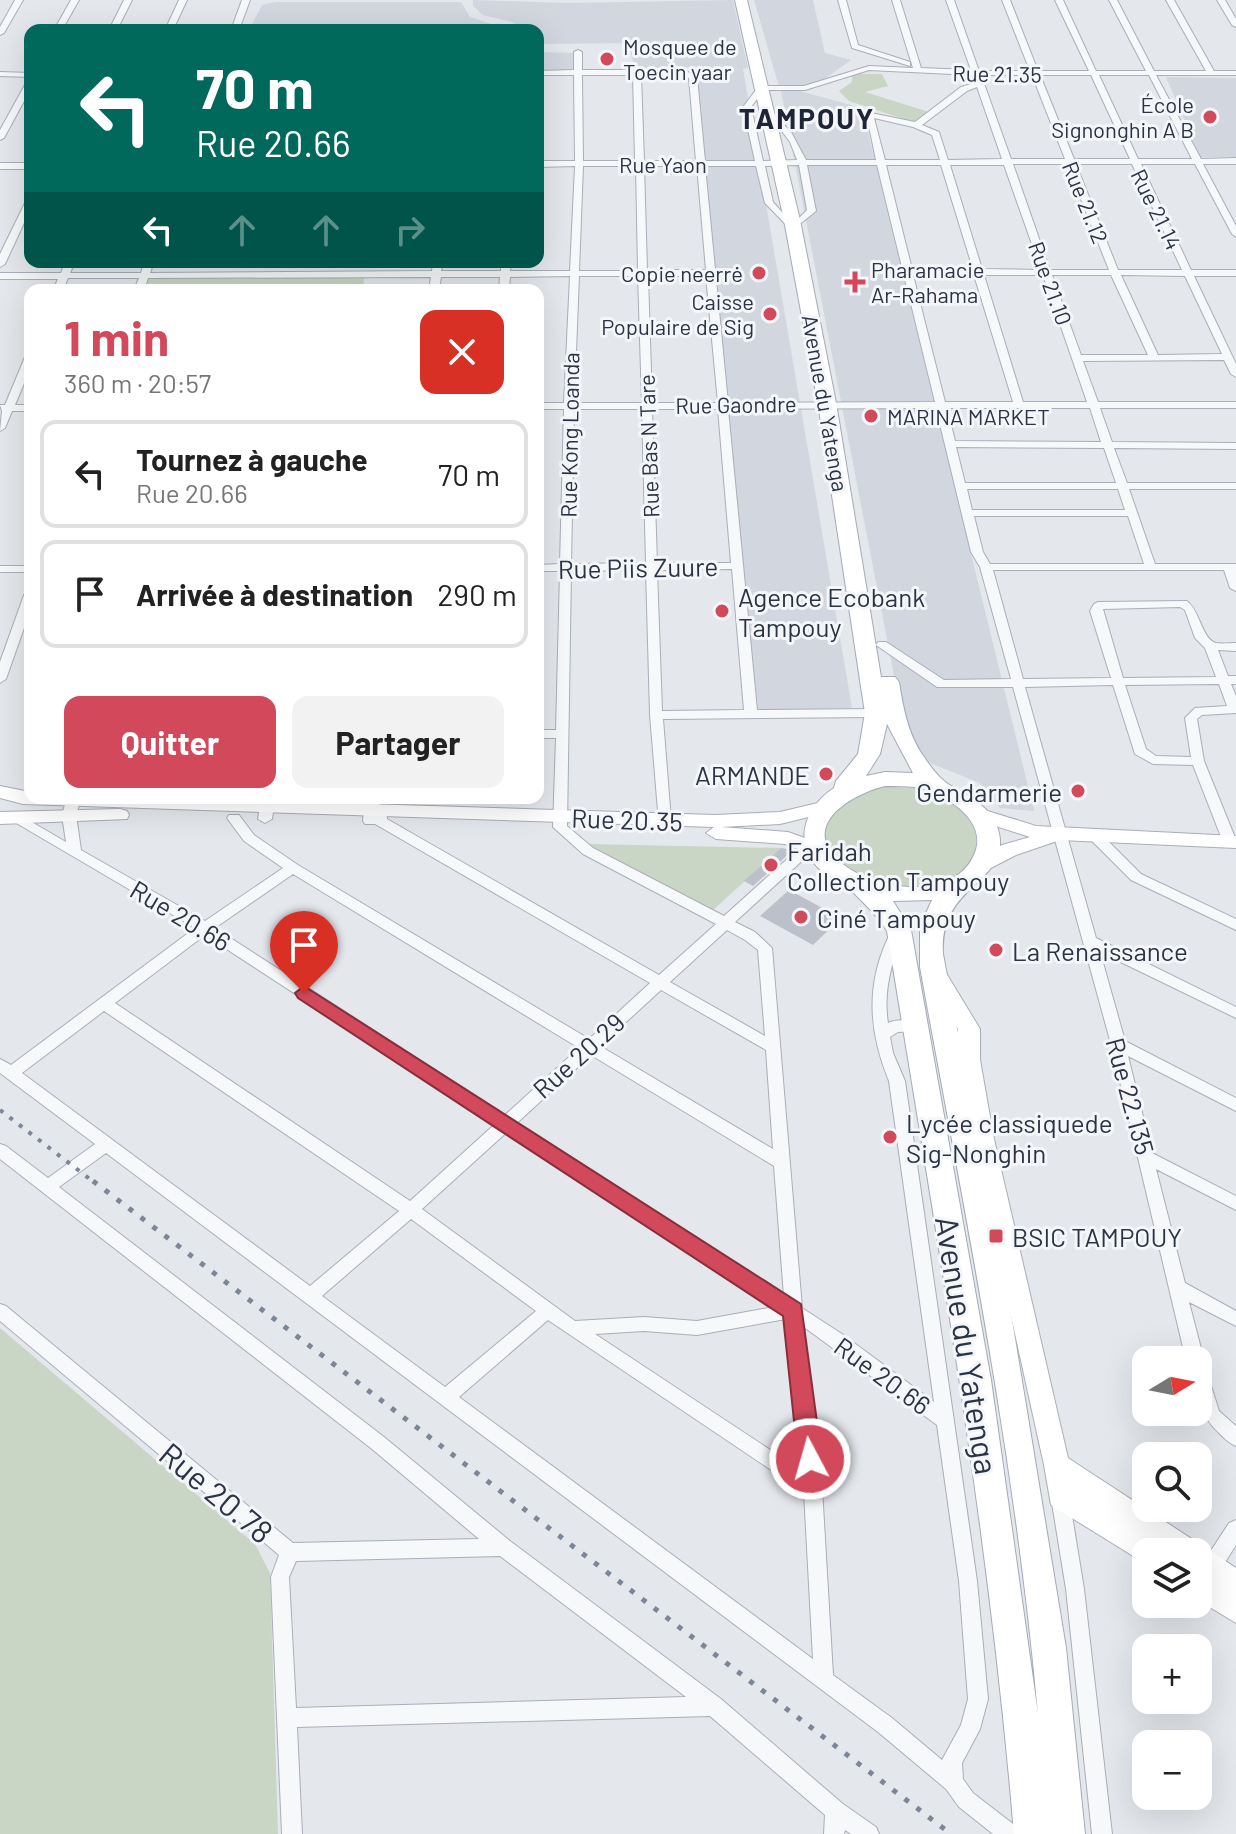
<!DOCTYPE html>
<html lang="fr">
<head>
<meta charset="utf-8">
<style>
	body { margin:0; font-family:Barlow,sans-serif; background:#f2f2f2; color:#222; height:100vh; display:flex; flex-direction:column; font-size:30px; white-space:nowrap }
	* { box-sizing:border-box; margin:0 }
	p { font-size:26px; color:#767676 }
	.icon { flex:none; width:44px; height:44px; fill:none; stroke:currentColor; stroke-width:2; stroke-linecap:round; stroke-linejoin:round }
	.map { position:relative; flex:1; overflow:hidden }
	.panel { position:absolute; left:24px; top:284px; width:520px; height:520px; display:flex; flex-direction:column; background:#fff; border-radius:16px; box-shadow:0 8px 32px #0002 }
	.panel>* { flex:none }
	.guide { position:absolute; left:24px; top:24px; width:520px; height:244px; border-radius:16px; box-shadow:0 8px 32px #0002; background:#00695c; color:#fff; overflow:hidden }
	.needle { width:52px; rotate:80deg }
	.controls { position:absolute; left:1132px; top:1346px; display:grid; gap:16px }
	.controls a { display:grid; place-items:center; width:80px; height:80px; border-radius:16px; background:#fff; box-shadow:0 8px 32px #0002; font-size:40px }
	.pin { position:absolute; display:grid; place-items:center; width:68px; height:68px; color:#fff; margin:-82px -34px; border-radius:50% 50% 50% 0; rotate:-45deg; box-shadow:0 0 8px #0007 }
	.pin .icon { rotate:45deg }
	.me { position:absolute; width:88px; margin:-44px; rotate:354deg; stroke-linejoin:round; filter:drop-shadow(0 0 6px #0008) }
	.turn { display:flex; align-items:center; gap:28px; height:168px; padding:0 40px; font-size:36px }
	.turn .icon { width:104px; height:104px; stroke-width:2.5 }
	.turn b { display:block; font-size:56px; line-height:68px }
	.lanes { display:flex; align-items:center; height:76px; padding:0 40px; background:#0003; justify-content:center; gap:40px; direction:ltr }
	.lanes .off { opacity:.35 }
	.round { display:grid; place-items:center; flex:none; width:84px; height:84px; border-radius:16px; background:#f2f2f2 }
	.summary { display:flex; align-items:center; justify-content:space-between; height:136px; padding:0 40px }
	h1 { font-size:48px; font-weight:700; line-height:60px; color:#d1495b }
	.cta { display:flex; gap:16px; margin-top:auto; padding:16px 40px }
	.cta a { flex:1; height:92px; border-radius:16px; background:#d1495b; color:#fff; font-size:32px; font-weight:700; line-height:92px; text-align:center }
	.cta a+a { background:#f2f2f2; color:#222 }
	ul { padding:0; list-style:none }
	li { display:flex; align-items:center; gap:24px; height:108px; margin:0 16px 12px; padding:0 24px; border:4px solid #e0e0e0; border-radius:16px }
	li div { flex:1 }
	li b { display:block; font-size:30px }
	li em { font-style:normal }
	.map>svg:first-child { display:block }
	.built { fill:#d2d6de }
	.green { fill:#c9d6c5 }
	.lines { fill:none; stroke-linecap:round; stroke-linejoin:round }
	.stream { stroke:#9fb4cc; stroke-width:2 }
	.building { fill:#bbc0ca }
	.street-casing { stroke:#a9aeb7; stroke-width:2 }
	.secondary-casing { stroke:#a9aeb7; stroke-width:2 }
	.primary-casing { stroke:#a3abb8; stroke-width:2 }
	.street { fill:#f7f8fa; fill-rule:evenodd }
	.secondary { fill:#fff; fill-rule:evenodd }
	.primary { fill:#fff; fill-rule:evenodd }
	.rail-far1 { stroke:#7d8696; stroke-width:4; stroke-dasharray:4 8; stroke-linecap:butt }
	.rail { stroke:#7d8696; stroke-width:5; stroke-dasharray:5 10; stroke-linecap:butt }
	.route { fill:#d1495b; stroke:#882f3b; stroke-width:2 }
	.poi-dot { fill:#d1495b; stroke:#f4f6f9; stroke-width:3 }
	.labels { text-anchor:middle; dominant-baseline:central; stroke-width:6; stroke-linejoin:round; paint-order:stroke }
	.far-poi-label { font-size:22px; fill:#2b3445; stroke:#f4f6f9; text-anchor:start }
	.far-street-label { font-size:22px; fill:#2b3445; stroke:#f4f6f9 }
	.street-label { font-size:26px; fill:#2b3445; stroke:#f4f6f9 }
	.poi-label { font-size:26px; fill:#2b3445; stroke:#f4f6f9; text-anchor:start }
	.far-district-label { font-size:28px; font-weight:bold; letter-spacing:2px; fill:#1d2536; stroke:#f4f6f9 }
	.near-street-label { font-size:32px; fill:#2b3445; stroke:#f4f6f9 }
</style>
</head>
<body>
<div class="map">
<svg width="1236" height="1834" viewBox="0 0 1236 1834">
	<rect width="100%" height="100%" fill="#e4e7ec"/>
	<g class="built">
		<polygon points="473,0 569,3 733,0 748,68 743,69 852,708 758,710 693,70 742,69 683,67 635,71 629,43 538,44 538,30 525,30 512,22 483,15 473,6"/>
		<polygon points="754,0 813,0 825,53 851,60 819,83 805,87 779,87"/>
		<polygon points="275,2 461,2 470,17 510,30 249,30 262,5"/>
		<polygon points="538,52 574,53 574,72 538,72"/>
		<polygon points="1166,77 1236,78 1236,157 1200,157"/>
		<polygon points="781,91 800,91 862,108 1034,811 1000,808 980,783 930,763 917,751 903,722"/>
	</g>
	<g class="green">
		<polygon points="852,74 882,74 888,86 865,92 929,112 913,122 849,101 839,91 852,82"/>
		<polygon points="148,277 364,278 363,290 144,290"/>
		<path d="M888 784C1027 790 990 923 865 878 843 870 826 853 823 829L838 802Z"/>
		<polygon points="588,844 781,848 712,911"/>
		<polygon points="0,1328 255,1544 270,1573 278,1834 0,1834"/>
	</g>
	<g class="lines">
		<g class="stream">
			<polyline points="564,166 603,166"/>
			<polyline points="712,166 742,166"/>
		</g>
	</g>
	<g class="building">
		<polygon points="781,848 793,850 753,886 744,881"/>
		<polygon points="789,890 841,918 813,945 760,916"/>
	</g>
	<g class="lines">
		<g class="street-casing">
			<g id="street">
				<polygon points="15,0 23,0 4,33 0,35 0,27"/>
				<polygon points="71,0 79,0 62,30 54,30"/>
				<polygon points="124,0 132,0 117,30 109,30"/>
				<polygon points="179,0 187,0 173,30 165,30"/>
				<polygon points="242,0 250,0 239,30 231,30"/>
				<polygon points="838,0 846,0 858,45 910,62 910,66 852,48"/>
				<path d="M892 0H900L921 68 971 70 946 0H954L979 71H1030L1002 0H1010L1038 71H1089L1055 0H1063L1096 71H1146L1109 0H1117L1154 71H1206L1166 0H1174L1214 71H1236V75H1156L1201 159 1236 158V164H1203L1236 226V237L1232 234 1195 164H1141L1191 270H1236V276H1194L1236 364V377L1231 374 1224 360 1083 361 1098 402H1236V408H1100L1112 442 1236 443V449L1114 448 1127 483H1236V489H1129L1155 564H1236V591L1230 588 1224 570H993L1023 679 1111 678 1090 611 1094 604 1098 602 1187 601C1200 611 1202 639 1216 643 1222 644 1230 643 1236 643V651L1218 650 1228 676H1236V684H1231L1236 696V713L1202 715 1197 719 1204 761 1236 840 1235 845 1230 846 1223 842 1193 765 1153 764 1135 754 1113 685 1025 687 1096 938 1236 1007V1018L1100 952 1125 1041 1236 1098V1111L1128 1056 1152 1153 1236 1196V1210L1156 1169 1185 1283 1236 1311V1326L1189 1302 1204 1360 1199 1366 1204 1368 1207 1373 1219 1411 1236 1426V1446C1229 1443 1225 1439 1220 1434 1194 1409 1198 1394 1198 1360H1186L1111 1044 1013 687H937L876 645 878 642H886L944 680 1011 679 980 567 971 552 936 408 728 409 757 710 876 709 882 713 876 717 663 719 671 820 664 824 659 823 650 715 646 570 571 571 567 826 593 848 724 916 805 843H815L817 846 815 849 735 922 755 932 772 948 802 1308 842 1334 934 1402 889 1081C868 1030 865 981 892 930H902L904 934C891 962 883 993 888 1023 897 1019 910 1020 919 1023L921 1027 919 1031 898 1032 890 1037 893 1053 905 1081 977 1581 988 1699 980 1729 962 1763 963 1779 973 1793 1017 1827 1020 1834H993L959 1807 946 1789 878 1732 106 1153 59 1187 384 1437 510 1541 721 1699 843 1804 876 1827 879 1834H851L845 1830 844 1834H824L825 1815 710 1716 297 1727 302 1834H282L271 1577 279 1555 0 1321V1304L6 1306 293 1543 479 1539 372 1449 0 1159V1144L6 1146 48 1178 95 1144 0 1073V1059L11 1065 195 928 6 817 13 813 18 814 66 842 62 815 67 798H81L76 815 81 850 205 921 283 868 244 841 227 818 229 815H239L254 835 298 865 589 1039 650 983 375 824H365L363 821 365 798H379L378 810H386L387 819 659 975 716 924 583 854 553 827 556 738H538V730H556L560 571H538V565L560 564 564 409H538V403H564L570 276 510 277 509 290H499L500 277H441L439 290H429L431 277 148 278 144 290H134L139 278H68L63 290H53L58 279H0V273H61L65 262H75L70 273H141L144 262H154L150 273 432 271 433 262H443L441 271H501V262H511L510 271H570L575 166 538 167V161H575L574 75H538V71L574 70V52L578 50 582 52V70H684L697 77 705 161H755L743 107 759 86H804L869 66 913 68ZM869 70 973 75 975 83 961 87 915 122 866 112 876 160H806L791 132 779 120 775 122 790 142 797 160 763 161 751 107 764 90H805ZM680 74 689 78 696 161H644L641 75ZM582 75H633L635 161H583ZM981 75H1032L1065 159H1011ZM1040 75H1091L1130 159H1074ZM1099 75H1149L1192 159H1138ZM977 87 1002 159 948 160 939 132 922 125 967 91ZM874 118 913 127 932 135 940 160H885ZM1013 164H1067L1109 270H1050ZM1076 164H1132L1182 270H1118ZM799 165 807 210 797 220 801 223 816 211 807 165H877L935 402 728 403 705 166H756L765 203 794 233 798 230 773 202 765 166ZM886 165H941L973 269H912ZM950 165H1004L1041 270 982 269ZM583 166H636L638 271H579ZM644 166H697L706 270H647ZM913 275H974L1013 402H945ZM984 275H1043L1087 402H1023ZM1052 275H1111L1148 355H1081ZM1121 275 1185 276 1222 354 1158 355ZM579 276H638L642 403H574ZM648 276H706L718 403H652ZM947 408H1090L1101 442 955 441ZM574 409H642L646 563 571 564ZM652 409H718L731 563H657ZM956 447 1104 448 1116 483H965ZM967 489H1118L1125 510H972ZM974 516H1128L1144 564H990L983 552ZM732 569 744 710 662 711 657 570ZM1180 607 1185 610 1195 638 1205 648 1216 677 1123 678 1103 609ZM1219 684 1227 706 1195 708 1185 718 1191 757 1156 756 1146 749 1125 685ZM293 874 579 1048 505 1115 215 928ZM727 930 745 940 758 950 765 1036 670 982ZM205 935 495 1124 410 1201 115 1003ZM661 990 766 1050 773 1149 600 1046ZM104 1011 399 1211 310 1286 22 1073ZM591 1055 774 1166 784 1296 517 1123ZM507 1132 774 1307 697 1321 644 1317 575 1321 422 1209ZM411 1219 536 1311 445 1387 322 1296ZM786 1319 802 1471 595 1334 644 1331 697 1335ZM548 1320 804 1492 813 1659 459 1397ZM804 1327 937 1425 959 1581 968 1699 961 1725 942 1760 892 1718 833 1675 822 1488ZM500 1556 686 1697 296 1708 289 1577 296 1561Z"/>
				<polygon points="1217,0 1225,0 1236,19 1236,27 1232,25"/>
				<polygon points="0,72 30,73 30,77 0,76"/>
				<polygon points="30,81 30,90 4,138 0,140 0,130 26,83"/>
				<rect x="0" y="163" width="30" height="6"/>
				<polygon points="30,198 30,210 5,264 0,267 0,254 26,201"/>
				<polygon points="30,354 30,369 15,405 30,405 30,411 12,411 5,428 0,431 2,411 0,405 5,405 25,357"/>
				<rect x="0" y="566" width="30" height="6"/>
				<polygon points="30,592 30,611 6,679 0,683 0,662 24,595"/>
				<polygon points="261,798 275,798 272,819 265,823 258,819"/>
				<polygon points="1096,833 1101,834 1141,874 1236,919 1236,930 1131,880 1091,840 1089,837"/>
				<polygon points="1060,1489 1066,1491 1069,1497 1084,1589 1112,1834 1092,1834 1066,1589 1051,1497 1054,1491"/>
				<polygon points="1236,1520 1236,1545 1215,1578 1208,1581 1201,1578 1199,1572 1201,1566 1229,1523"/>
			</g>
		</g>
		<g class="secondary-casing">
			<g id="secondary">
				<polygon points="0,786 30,792 30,798 176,798 715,815 780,812 822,802 831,808 829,812 780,824 721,827 788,832 827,846 830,851 820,857 785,844 716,839 706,833 714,827 23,804 0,798"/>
				<polygon points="978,808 1036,826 1236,836 1236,848 1060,840 1016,855 979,874 972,872 969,867 972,862 1002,845 1030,837 971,818 969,814"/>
				<polygon points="120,809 127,811 129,815 127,819 0,824 0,812"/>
				<polygon points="936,966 943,968 980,1029 980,1060 994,1139 1068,1458 1236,1568 1236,1623 1198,1600 1198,1552 1166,1552 1157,1546 1159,1552 1146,1552 1146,1564 1051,1505 1044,1465 972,1139 958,1060 958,1029 926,973"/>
			</g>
		</g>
		<g class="primary-casing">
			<path id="primary" d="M735 0H747L800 220 836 403 881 677H895L899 682C903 707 908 735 924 757 930 766 939 778 948 784 970 798 997 808 1000 839 1003 885 939 886 943 954L1010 1308 1066 1648 1085 1834H1014C989 1530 936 1231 887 931 876 913 863 903 849 888 843 881 831 878 823 872 791 846 804 807 834 788L836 781 858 754 865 713 818 403 784 220ZM887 724 913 773 885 772 866 776 880 754ZM885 786C894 786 906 786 915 787 944 793 992 821 973 857 950 904 867 889 837 859 800 823 855 793 885 786ZM932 900 920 926V967C965 1214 1016 1463 1038 1714L991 1380 911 930 893 901Z"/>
		</g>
		<use href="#street" class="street"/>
		<use href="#secondary" class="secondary"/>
		<use href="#primary" class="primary"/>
		<polyline class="rail-far1" points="0,1110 95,1183"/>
		<polyline class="rail" points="93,1181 951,1834"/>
	</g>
	<polygon class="route" points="304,986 801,1304 822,1459 818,1466 810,1469 802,1466 798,1459 783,1316 298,998 295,993"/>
	<g class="poi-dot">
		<circle cx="607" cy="59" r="8"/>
		<circle cx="1210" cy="117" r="8"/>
		<circle cx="759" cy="273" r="8"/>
		<path d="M851 270h8v8h8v8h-8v8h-8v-8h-8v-8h8z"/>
		<circle cx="770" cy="314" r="8"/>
		<circle cx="871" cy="416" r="8"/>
		<circle cx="722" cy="611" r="8"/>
		<circle cx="826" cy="774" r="8"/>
		<circle cx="1078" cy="791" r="8"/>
		<circle cx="771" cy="865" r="8"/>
		<circle cx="801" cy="917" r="8"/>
		<circle cx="996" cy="950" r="8"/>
		<circle cx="890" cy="1137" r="8"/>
		<rect x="988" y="1228" width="16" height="16" rx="4"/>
	</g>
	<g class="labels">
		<g class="far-poi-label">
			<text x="623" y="46">Mosquee de<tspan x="623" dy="25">Toecin yaar</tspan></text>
			<text x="1194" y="104" text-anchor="end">École<tspan x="1194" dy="25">Signonghin A B</tspan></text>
			<text x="871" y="269">Pharamacie<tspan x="871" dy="25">Ar-Rahama</tspan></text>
			<text x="743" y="273" text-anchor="end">Copie neerrė</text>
			<text x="754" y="301" text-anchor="end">Caisse<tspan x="754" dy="25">Populaire de Sig</tspan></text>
			<text x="887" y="416">MARINA MARKET</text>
		</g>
		<g class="far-street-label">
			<text transform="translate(997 73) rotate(1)">Rue 21.35</text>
			<text x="663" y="164">Rue Yaon</text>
			<text transform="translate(1086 202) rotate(68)">Rue 21.12</text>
			<text transform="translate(1157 209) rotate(64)">Rue 21.14</text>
			<text transform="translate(1051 283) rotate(70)">Rue 21.10</text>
			<text transform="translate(826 403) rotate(80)">Avenue du Yatenga</text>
			<text transform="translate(736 404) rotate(-1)">Rue Gaondre</text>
			<text transform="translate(569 435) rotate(-89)">Rue Kong Loanda</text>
			<text transform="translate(648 446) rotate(-92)">Rue Bas N Tare</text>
		</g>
		<g class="street-label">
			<text transform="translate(638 567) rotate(-1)">Rue Piis Zuure</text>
			<text transform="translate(627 819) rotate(2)">Rue 20.35</text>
			<text transform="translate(181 915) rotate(31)">Rue 20.66</text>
			<text transform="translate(578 1055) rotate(-42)">Rue 20.29</text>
			<text transform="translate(1131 1096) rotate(75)">Rue 22.135</text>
			<text transform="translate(883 1375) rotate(36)">Rue 20.66</text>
		</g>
		<g class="poi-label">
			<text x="738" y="596">Agence Ecobank<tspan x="738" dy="30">Tampouy</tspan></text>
			<text x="810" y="774" text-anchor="end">ARMANDE</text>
			<text x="1062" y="791" text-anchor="end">Gendarmerie</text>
			<text x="787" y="850">Faridah<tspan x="787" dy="30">Collection Tampouy</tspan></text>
			<text x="817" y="917">Ciné Tampouy</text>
			<text x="1012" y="950">La Renaissance</text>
			<text x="906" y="1122">Lycée classiquede<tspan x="906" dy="30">Sig-Nonghin</tspan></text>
			<text x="1012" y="1236">BSIC TAMPOUY</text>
		</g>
		<g class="far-district-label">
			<text x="807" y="118">TAMPOUY</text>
		</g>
		<g class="near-street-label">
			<text transform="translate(968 1345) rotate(81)">Avenue du Yatenga</text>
			<text transform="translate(217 1492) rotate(40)">Rue 20.78</text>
		</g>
	</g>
</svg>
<div class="controls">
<a><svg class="needle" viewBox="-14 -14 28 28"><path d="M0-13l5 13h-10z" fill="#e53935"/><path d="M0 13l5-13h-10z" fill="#767676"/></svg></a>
<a><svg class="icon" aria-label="search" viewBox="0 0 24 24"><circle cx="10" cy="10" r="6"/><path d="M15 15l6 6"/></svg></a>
<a><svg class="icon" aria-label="layers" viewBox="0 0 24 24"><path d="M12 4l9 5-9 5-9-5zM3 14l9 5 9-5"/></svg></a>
<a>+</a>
<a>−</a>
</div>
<div class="pin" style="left:304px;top:993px;background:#d93025"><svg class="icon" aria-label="arrive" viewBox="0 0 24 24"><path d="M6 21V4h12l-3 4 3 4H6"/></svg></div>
<svg class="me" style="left:810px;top:1459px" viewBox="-20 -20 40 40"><circle r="17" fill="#d1495b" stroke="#fff" stroke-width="3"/><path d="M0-11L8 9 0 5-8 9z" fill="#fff"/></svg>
<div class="guide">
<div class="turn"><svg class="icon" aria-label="left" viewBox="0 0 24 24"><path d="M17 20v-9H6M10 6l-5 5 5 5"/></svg><div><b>70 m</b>Rue 20.66</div></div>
<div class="lanes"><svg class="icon" aria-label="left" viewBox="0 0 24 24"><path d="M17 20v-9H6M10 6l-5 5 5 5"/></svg><svg class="icon off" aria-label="ahead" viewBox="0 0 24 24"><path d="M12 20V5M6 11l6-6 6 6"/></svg><svg class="icon off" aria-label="ahead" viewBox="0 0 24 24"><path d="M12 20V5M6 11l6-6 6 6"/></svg><svg class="icon off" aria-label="right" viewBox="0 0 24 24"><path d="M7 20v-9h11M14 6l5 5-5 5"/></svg></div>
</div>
<section class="panel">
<div class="summary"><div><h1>1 min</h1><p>360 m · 20:57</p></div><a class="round" style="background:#d93025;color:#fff"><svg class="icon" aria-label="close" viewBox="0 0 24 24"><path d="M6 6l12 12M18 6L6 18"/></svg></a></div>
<ul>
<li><svg class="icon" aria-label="left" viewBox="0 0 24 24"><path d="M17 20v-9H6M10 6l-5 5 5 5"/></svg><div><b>Tournez à gauche</b><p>Rue 20.66</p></div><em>70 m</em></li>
<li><svg class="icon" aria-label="arrive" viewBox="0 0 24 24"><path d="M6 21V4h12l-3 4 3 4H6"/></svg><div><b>Arrivée à destination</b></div><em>290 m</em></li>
</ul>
<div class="cta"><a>Quitter</a><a>Partager</a></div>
</section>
</div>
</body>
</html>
